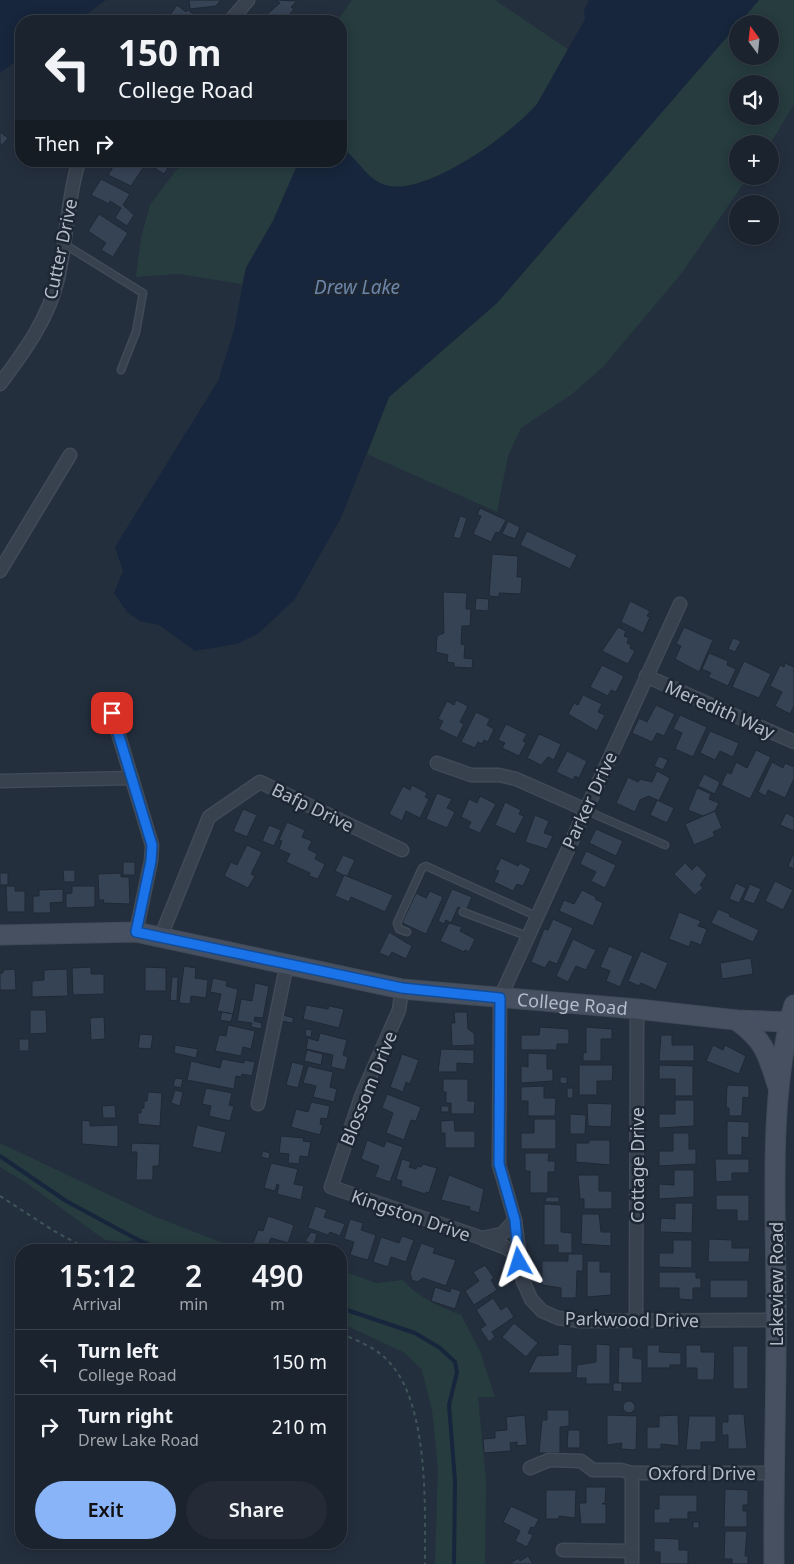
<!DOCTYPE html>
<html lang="en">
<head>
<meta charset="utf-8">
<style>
	body { margin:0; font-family:"Noto Sans",sans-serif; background:#242b36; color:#f1f3f6; height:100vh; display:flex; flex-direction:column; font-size:19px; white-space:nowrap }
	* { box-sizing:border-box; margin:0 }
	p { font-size:16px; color:#a0a4aa }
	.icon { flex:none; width:28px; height:28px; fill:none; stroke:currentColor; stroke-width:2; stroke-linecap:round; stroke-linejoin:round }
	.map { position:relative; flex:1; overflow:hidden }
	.panel { position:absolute; left:15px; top:1244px; width:332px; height:305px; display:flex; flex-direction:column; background:#1b232e; border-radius:20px; box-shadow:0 2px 12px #0003,0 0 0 1px #39404a }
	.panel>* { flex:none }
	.top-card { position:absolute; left:15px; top:15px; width:332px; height:152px; border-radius:20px; box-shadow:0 2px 12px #0003,0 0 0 1px #39404a; background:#1b232e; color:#f1f3f6; overflow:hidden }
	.needle { width:32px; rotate:345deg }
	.buttons { position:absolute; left:729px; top:15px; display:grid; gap:10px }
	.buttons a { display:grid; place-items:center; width:50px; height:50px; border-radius:50%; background:#1b232e; box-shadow:0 2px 12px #0003,0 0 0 1px #39404a; font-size:25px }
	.pin { position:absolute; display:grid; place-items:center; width:42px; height:42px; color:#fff; margin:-21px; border-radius:10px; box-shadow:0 2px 8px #0006 }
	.me { position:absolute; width:55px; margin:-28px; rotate:354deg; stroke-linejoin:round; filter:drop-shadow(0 0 4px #0008) }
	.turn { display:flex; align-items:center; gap:18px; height:105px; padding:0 20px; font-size:22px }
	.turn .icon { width:65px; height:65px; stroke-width:2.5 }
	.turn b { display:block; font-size:35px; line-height:42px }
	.then { display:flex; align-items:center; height:48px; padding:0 20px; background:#0003; gap:10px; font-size:19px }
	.eta { display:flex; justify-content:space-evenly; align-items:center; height:85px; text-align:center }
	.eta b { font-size:30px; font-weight:600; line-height:35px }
	.action { display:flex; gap:10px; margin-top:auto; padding:10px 20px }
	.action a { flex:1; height:58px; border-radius:30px; background:#8ab4f8; color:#111; font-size:20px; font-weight:600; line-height:58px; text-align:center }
	.action a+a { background:#242b36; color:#f1f3f6 }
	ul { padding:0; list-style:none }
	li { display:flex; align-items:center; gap:15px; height:65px; padding:0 20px; border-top:1px solid #39404a }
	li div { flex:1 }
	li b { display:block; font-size:19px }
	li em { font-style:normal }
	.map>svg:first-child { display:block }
	.green { fill:#263c3f; fill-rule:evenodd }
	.water { fill:#17263c }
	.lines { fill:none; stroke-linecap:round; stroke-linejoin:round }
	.stream { stroke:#17263c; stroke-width:4 }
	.building { fill:#364354; stroke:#1f2835 }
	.lane-casing { stroke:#414a57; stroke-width:9 }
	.street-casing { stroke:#414a57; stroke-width:15 }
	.secondary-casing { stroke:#414a57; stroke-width:21 }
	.path { stroke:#3f5557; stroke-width:2; stroke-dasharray:4 4; stroke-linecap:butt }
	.lane { stroke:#38414e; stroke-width:6 }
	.street { stroke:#38414e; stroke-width:12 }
	.secondary { stroke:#465061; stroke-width:19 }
	.route-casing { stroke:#114b97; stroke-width:12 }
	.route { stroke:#1a73e8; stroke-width:9 }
	.labels { text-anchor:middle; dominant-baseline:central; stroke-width:5; stroke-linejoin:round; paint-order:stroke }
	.street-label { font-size:18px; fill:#b4bcc9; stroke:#1d2633 }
	.water-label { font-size:19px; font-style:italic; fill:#6d86a8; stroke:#1d2633 }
</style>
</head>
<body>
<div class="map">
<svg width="794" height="1564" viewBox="0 0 794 1564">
	<rect width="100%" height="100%" fill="#242f3e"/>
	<g class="green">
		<path d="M352 0H495L569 50C558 68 549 90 536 106 512 135 423 197 385 185 366 179 357 158 341 148V21H337Z"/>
		<path d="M759 0H794V104L770 144H738V176H749L681 274 603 367 572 394 521 428 508 456 497 512 367 454 389 397 497 303 737 24 738 56H770V24H738ZM738 84H770V116H738Z"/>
		<polygon points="183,161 299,161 273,221 246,268 242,284 178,274 136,277 141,238 150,205"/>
		<polygon points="0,1143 156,1217 241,1250 167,1250 143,1239 122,1242 105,1240 28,1184 0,1167"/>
		<path d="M341 1270 376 1283 403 1280C418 1298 439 1306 461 1315L480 1351 495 1397H478L486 1480 485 1564H435L438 1467 432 1410 422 1370 405 1353 341 1323Z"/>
	</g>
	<g class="water">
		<polygon points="0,0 106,0 77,21 21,21 21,57 0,73"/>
		<path d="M589 0H759L497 303 389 397 341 518 295 599 259 633 237 644 195 651 159 625 140 621 127 612 114 593 123 571 115 547 218 381 234 330 246 268 273 221 299 161H341V148C357 157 365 177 382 184 422 201 512 133 537 104L585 19 584 10Z"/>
	</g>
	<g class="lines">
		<g class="stream">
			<polyline points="0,1156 66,1201 157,1250"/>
			<polyline points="341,1308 415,1333 440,1348 455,1362 457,1372 449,1405 455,1481 454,1564"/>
		</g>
	</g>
	<g class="building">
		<polygon points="189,0 221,0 216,6 190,9"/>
		<polygon points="276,0 297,1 291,7 294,9 284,21 274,21 266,15 280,3"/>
		<polygon points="177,5 186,12 188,10 199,19 198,21 178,21 170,15"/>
		<polygon points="153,14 158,21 143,21"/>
		<polygon points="0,132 8,138 2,145 0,143"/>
		<polygon points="113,161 132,161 135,167 137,164 143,168 131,186 108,175 113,167 110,165"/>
		<polygon points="157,161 169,166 164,174 153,167"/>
		<polygon points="101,179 130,194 123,205 134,215 127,226 115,218 121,208 110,201 109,204 91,195"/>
		<polygon points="99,214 128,233 113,257 101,250 106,243 88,231"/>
		<polygon points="480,508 506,520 499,533 496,532 491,542 473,534 481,516 477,515"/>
		<polygon points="460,516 467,518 460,539 453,537"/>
		<polygon points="508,521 520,527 515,539 502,534"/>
		<polygon points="527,531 577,555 570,569 520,545"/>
		<polygon points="492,554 518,556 517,577 522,577 521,594 499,593 499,597 489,596"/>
		<polygon points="443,592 467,593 466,609 471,609 470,626 462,626 461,644 465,645 464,658 473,659 472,668 454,667 454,663 447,662 448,655 436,652 437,636 444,633"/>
		<polygon points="476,598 489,599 488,611 475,610"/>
		<polygon points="630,601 650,611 647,616 650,617 643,633 621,622"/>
		<polygon points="618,627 626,631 624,636 629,638 627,643 631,645 630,648 635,651 628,664 602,651"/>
		<polygon points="684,627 713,640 699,672 675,659 681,646 676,644"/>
		<polygon points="733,638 741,641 735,652 728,649"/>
		<polygon points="709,653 728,661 727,665 736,669 728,686 708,677 711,673 702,669"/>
		<polygon points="744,661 771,674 759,698 732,687"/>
		<polygon points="785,663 794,667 794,706 790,714 775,706 782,692 770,686 780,665 784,667"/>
		<polygon points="602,665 624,676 616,692 611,690 608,696 590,687"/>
		<polygon points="583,695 602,704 598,712 605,715 597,731 568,714 574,703 578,705"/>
		<polygon points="456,700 468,706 460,722 464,724 457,738 439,729 443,721 438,719 447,701 454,705"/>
		<polygon points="656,705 675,714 664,736 657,733 652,742 632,733 639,718 647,722"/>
		<polygon points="476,712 490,719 487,725 494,729 488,742 484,740 482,744 478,742 475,748 461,742"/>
		<polygon points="680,715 707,727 693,757 675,749 682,733 673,729"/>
		<polygon points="506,724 527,734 523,741 526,743 519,756 502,748 505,743 498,740"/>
		<polygon points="710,731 739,743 733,757 720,751 715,760 700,753"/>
		<polygon points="539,734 561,744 554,760 548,757 541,765 527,758"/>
		<polygon points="756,750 771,757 750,799 721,785 727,772 731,774 736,762 747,768"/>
		<polygon points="567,751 587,761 579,778 575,776 573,780 556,772"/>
		<polygon points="659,756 668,760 663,770 654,766"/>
		<polygon points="772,762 783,768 785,763 794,767 794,779 785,798 768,790 766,796 758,792"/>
		<polygon points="657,771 670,778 659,801 649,796 640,800 635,812 616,803 628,777 638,782 640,779 652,782"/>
		<polygon points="704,774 720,782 715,794 698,786"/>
		<polygon points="412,785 427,793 425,797 429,799 420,818 406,811 402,821 389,814 403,786 410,790"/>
		<polygon points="697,788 711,794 709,799 719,803 715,811 703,816 688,810"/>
		<polygon points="437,793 452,799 447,808 455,812 447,828 426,819"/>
		<polygon points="480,796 496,804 480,833 468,828 471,822 461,817 469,799 477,803"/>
		<polygon points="657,800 674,808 667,823 650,815"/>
		<polygon points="505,802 521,810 519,814 524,816 515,834 495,825"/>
		<polygon points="243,809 257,815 247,837 233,831"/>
		<polygon points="715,811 722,828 713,832 715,836 694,845 685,824"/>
		<polygon points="786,813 794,817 794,831 780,825"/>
		<polygon points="535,815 549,821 544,833 553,836 547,849 525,842"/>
		<polygon points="287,822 305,830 302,837 312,841 308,849 317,854 315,859 325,864 318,879 309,876 310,873 286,862 290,854 279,849 282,841 279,840"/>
		<polygon points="269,825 281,830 274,846 262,841"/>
		<polygon points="596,829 623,841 616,856 589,843"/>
		<polygon points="247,845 262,852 251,874 255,876 248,888 224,876 231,862 237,865"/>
		<polygon points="586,851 616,865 605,888 591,881 596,872 580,864"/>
		<polygon points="794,852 794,869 788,866"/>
		<polygon points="343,855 355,860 347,877 335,871"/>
		<polygon points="501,858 518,866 520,863 531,869 523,886 517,884 513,891 494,882 499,871 495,870"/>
		<rect x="123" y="862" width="12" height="13"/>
		<polygon points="685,863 692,870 697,865 707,875 700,885 703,888 695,895 674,874"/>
		<polygon points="63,870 75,870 75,882 64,882"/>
		<rect x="0" y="873" width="8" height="12"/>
		<polygon points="121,873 121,877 129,877 130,904 103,903 104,900 99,900 98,874"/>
		<polygon points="344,875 393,895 385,912 351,897 349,902 335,896"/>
		<polygon points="775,881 793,890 783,910 765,901"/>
		<polygon points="736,883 746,888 739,903 729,899"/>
		<polygon points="750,884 761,889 754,904 743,900"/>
		<polygon points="6,886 15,886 15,891 25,891 25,912 7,912"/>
		<polygon points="72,886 95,886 95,907 66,908 66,894 72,893"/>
		<polygon points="63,889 63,902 50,903 51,913 33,913 33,896 39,896 39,890"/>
		<polygon points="452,889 472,897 466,911 458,907 451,923 446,920 444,924 438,921"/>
		<polygon points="582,890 596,897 595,899 603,903 593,926 559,911 564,900 574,904"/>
		<polygon points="430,891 443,897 426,934 402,923 416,893 426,898"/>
		<polygon points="718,909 730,914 729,916 759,930 753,942 711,923"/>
		<polygon points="679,912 701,921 698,926 707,929 701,945 691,941 689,947 669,939"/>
		<polygon points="553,919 573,928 557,964 549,961 545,968 531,962 544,929 548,930"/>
		<polygon points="449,923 462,927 460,931 475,939 469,952 465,950 464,952 440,941"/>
		<polygon points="389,932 412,946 406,959 392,952 389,957 379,953"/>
		<polygon points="573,939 596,950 586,970 576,966 568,982 556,976"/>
		<polygon points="609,946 633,956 620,987 606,981 610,971 600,967"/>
		<polygon points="641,951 668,963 656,990 641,983 639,986 628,981"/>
		<polygon points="751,958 753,974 722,979 720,963"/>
		<polygon points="184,966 196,968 195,978 208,980 206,998 191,996 190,1004 179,1003"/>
		<polygon points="91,967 91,974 104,974 104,994 73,995 72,968"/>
		<polygon points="145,967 166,968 166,991 145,991"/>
		<polygon points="15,969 16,990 0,990 0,973 3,973 3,970"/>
		<polygon points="67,969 68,996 32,997 32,981 44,980 44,970"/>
		<polygon points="172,977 178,977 177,1001 170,1000"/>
		<polygon points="213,978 227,981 226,986 238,989 233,1014 217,1011 221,994 210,992"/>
		<polygon points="255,983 269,986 263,1018 255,1017 254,1021 262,1023 261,1029 251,1027 252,1023 237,1021 241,999 252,1001"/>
		<polygon points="306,1005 328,1009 329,1006 344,1009 339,1028 303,1019"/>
		<polygon points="30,1010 46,1010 47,1033 30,1034"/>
		<polygon points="222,1012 233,1014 231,1022 220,1020"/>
		<polygon points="454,1012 467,1012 468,1029 474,1033 475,1045 452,1046 451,1023 455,1023"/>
		<polygon points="283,1015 294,1018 292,1023 282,1021"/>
		<polygon points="104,1017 105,1039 91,1040 90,1018"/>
		<polygon points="228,1025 255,1031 251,1049 243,1047 241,1056 215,1051 219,1035 226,1036"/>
		<polygon points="540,1027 569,1029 569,1044 557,1044 557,1050 521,1050 521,1035 539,1035"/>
		<polygon points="586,1027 612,1029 612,1039 601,1039 601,1061 583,1061 583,1052 586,1053"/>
		<polygon points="306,1029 312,1030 311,1037 305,1036"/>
		<polygon points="320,1033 347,1040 343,1055 348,1057 345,1070 331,1067 333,1055 306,1049 308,1038 318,1041"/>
		<polygon points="140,1034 153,1035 151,1049 138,1048"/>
		<polygon points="661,1035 672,1035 672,1045 694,1045 694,1061 659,1061"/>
		<rect x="19" y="1039" width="10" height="12"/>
		<polygon points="175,1045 198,1049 196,1058 174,1053"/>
		<polygon points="713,1045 723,1050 725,1045 746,1056 739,1074 706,1061"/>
		<polygon points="441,1049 474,1050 474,1064 457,1063 457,1072 438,1072"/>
		<polygon points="307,1050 323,1054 321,1065 304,1061"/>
		<polygon points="528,1053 547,1054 547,1069 553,1069 553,1081 521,1083 521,1066 528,1067"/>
		<polygon points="402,1054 419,1060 410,1084 406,1082 403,1092 390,1087"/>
		<polygon points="222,1059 244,1063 244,1060 255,1062 252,1076 242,1074 241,1077 236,1076 234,1089 187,1080 191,1061 220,1068"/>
		<polygon points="292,1062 304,1065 298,1088 286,1085"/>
		<polygon points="579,1065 613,1065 612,1081 597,1081 597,1095 579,1095"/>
		<polygon points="659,1065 693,1066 693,1096 675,1096 675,1079 659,1079"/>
		<polygon points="308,1066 333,1072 330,1087 337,1089 334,1102 313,1097 316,1086 303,1083"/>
		<polygon points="560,1077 567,1077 567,1084 560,1083"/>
		<polygon points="175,1078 183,1079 181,1088 173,1086"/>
		<polygon points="443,1079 468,1079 468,1101 475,1101 474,1114 451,1114 451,1103 446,1103 446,1092 443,1092"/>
		<polygon points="727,1085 749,1086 749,1098 743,1097 742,1116 729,1116 729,1108 726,1108"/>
		<polygon points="544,1086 544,1098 556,1098 555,1116 528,1116 528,1101 521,1101 521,1087"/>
		<polygon points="206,1088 232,1093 229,1105 234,1106 230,1121 209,1116 211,1106 202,1104"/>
		<rect x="567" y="1088" width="6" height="10"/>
		<polygon points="175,1090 183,1092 180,1106 171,1103"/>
		<polygon points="148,1092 162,1093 160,1126 138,1124 138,1113 141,1113 141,1108 144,1108 144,1101 147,1101"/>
		<polygon points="387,1094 421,1107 416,1121 411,1120 404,1140 386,1133 393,1113 382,1108"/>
		<polygon points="675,1100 694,1100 694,1126 659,1128 659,1114 675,1114"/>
		<polygon points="311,1102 330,1106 327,1119 321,1118 320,1124 323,1125 320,1135 291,1127 296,1109 308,1112"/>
		<polygon points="587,1103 612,1104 611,1127 588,1126"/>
		<polygon points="115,1105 116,1118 103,1118 102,1106"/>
		<rect x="441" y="1106" width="8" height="6"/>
		<polygon points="570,1114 586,1115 585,1134 570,1134"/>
		<polygon points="534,1119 556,1119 556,1149 521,1149 521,1133 534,1133"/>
		<polygon points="82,1120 90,1121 90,1126 118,1125 118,1147 82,1144"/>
		<polygon points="454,1120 455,1131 475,1131 475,1148 445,1148 445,1133 441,1133 441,1121"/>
		<polygon points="727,1121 749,1122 749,1138 742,1137 742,1155 727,1155"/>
		<polygon points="197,1125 226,1132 221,1153 192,1147"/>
		<polygon points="673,1133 689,1133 689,1149 696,1149 696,1164 659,1166 659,1151 673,1151"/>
		<polygon points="281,1136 304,1138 303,1141 311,1142 308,1157 300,1156 299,1164 288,1163 289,1154 279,1153"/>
		<polygon points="367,1140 384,1147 386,1141 403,1147 390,1182 375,1177 379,1166 361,1159"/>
		<polygon points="589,1140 610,1140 610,1165 576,1162 576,1143 589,1143"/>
		<polygon points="132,1143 160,1144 159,1166 153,1166 153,1180 136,1180 137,1152 131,1152"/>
		<polygon points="263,1151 270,1153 269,1159 261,1157"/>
		<polygon points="525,1153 549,1153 548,1161 555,1161 555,1172 548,1172 548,1193 530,1193 530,1171 525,1171"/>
		<polygon points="402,1159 411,1162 409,1167 416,1169 417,1166 421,1167 423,1164 437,1168 429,1193 426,1192 425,1194 401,1186 402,1181 396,1179"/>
		<polygon points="715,1159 749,1159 749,1173 732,1173 732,1181 716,1182"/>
		<polygon points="271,1163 298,1169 294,1184 304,1186 301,1200 277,1194 279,1185 277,1184 275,1191 264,1188"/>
		<polygon points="674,1170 694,1170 694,1197 659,1199 659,1184 674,1185"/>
		<polygon points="449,1175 484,1189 479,1213 469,1210 470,1207 441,1200"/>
		<polygon points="578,1175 599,1175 599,1191 612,1191 612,1209 584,1209 584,1199 580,1199"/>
		<polygon points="716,1195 749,1195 749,1221 737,1221 737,1210 716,1210"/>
		<polygon points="546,1197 559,1197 559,1202 545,1202"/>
		<polygon points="675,1203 693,1203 692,1233 660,1232 661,1218 675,1219"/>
		<polygon points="544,1204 561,1205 561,1232 572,1233 572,1253 558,1253 558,1245 544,1245"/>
		<polygon points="315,1206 327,1210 324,1217 345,1224 340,1236 330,1232 328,1235 308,1228"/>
		<polygon points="582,1214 599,1214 601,1232 611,1232 611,1246 581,1244"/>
		<polygon points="268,1216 294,1225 288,1243 271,1238 267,1248 253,1243 258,1230 263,1231"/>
		<polygon points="350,1219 363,1223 361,1230 376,1235 368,1260 350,1255 354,1242 344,1239"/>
		<polygon points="311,1232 317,1234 314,1245 305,1241"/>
		<polygon points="402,1236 414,1240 406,1262 391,1257 388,1267 373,1262 381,1237 399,1243"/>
		<polygon points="709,1239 732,1240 732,1248 750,1248 749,1262 708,1262"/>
		<polygon points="673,1240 692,1240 692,1268 659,1267 659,1253 673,1253"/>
		<polygon points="304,1243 313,1246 311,1250 302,1249"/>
		<polygon points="421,1243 435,1248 433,1253 456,1260 446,1286 423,1278 417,1282 412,1280 410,1273"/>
		<polygon points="568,1254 583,1254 583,1271 577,1271 576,1298 561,1298 561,1288 542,1285 542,1261 568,1261"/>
		<polygon points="587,1261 600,1261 600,1272 611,1272 611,1295 587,1297"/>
		<polygon points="485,1265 494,1278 491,1280 497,1290 474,1305 465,1291 479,1281 473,1272"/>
		<polygon points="659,1272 696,1272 696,1278 701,1278 701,1288 693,1288 693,1300 679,1299 679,1288 659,1288"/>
		<rect x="710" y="1280" width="38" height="18"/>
		<polygon points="435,1287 450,1292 451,1288 461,1291 455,1309 431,1301"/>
		<polygon points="493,1298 501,1310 507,1306 514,1317 492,1332 495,1337 489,1342 480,1329 486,1325 476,1310"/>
		<polygon points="514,1323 538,1343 526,1357 502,1337"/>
		<polygon points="558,1344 572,1345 572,1373 528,1373 537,1356 558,1355"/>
		<polygon points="596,1344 610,1345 610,1384 586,1384 586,1378 576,1378 577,1365 596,1362"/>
		<polygon points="647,1345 660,1345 659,1352 681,1353 681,1365 670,1365 670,1368 647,1368"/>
		<polygon points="686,1345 701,1345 701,1352 715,1352 714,1380 697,1380 697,1368 686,1368"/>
		<rect x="733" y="1346" width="15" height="43"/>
		<polygon points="619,1347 633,1347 633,1358 642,1359 642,1383 618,1383"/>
		<polygon points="613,1383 622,1383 622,1392 613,1391"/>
		<circle cx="629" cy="1407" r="6"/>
		<polygon points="547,1410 569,1410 569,1426 560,1427 560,1453 539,1453 542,1420 547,1420"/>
		<polygon points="728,1414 744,1414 747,1449 728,1449 728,1435 722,1435 722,1422 728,1422"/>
		<polygon points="525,1415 527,1445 517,1446 517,1442 510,1443 511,1451 484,1453 483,1439 495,1438 495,1431 507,1430 506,1417"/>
		<polygon points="607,1415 637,1416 636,1450 621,1449 622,1443 607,1445"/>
		<polygon points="678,1415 679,1446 661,1444 661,1449 647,1449 647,1427 659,1427 659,1416"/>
		<polygon points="689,1416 716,1416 716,1442 701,1442 701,1450 686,1450"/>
		<polygon points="568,1430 580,1430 580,1448 567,1448"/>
		<polygon points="586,1487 606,1487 605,1503 602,1504 606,1504 606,1524 581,1524 579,1503 586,1503"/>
		<polygon points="725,1489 748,1490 748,1505 743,1505 743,1511 747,1511 747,1527 724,1527"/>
		<polygon points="546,1490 576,1490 575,1518 559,1516 559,1519 546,1519"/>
		<polygon points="659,1495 697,1495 697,1512 688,1512 688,1519 670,1519 670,1523 654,1523 654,1509 659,1509"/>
		<polygon points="511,1506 539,1519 534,1528 531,1527 528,1533 533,1535 527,1547 515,1541 520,1531 503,1522"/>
		<rect x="693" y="1522" width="6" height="6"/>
		<polygon points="725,1531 747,1531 745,1556 748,1556 748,1564 732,1564 732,1559 724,1559"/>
		<polygon points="654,1538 679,1539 679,1550 688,1550 688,1564 660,1564 660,1552 654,1552"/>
		<polygon points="528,1556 533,1564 509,1564 519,1558 520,1561"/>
	</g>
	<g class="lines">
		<g class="lane-casing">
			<g id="lane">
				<polyline points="64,244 143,293 136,332 121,370"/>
				<polyline points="585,810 665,845"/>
				<polyline points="463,912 527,936"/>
				<polyline points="407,932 399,929 397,923 422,868 426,866 536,916"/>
			</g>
		</g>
		<g class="street-casing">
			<g id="street">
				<polyline points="230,21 248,0"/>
				<path d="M0 384C24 352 49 318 58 278 67 240 67 199 79 161"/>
				<polyline points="0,571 70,455"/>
				<polyline points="680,604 500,998 499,1165 515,1220 523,1281 531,1299 542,1311 558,1318 580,1321 777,1320"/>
				<polyline points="646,676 794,742"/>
				<polyline points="112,713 152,845 151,861 136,932"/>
				<polyline points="437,763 471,775 499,775 516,779 584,809"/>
				<polyline points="0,781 132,778"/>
				<polyline points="161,936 209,817 260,782 402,850"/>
				<polyline points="402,989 399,1010 361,1097 331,1187 482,1238 502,1234 515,1220"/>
				<polyline points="258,1104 287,963"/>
				<path d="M485 1240C499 1245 513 1247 519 1262"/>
				<polyline points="636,1321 637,1009"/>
				<polyline points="530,1468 549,1460 581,1461 593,1470 621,1470 632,1473 772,1473"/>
				<polyline points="563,1550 632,1551"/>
				<polyline points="632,1564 632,1473"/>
			</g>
		</g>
		<g class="secondary-casing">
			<g id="secondary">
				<path id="s1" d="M0 935 136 932 402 989 637 1009 736 1020 789 1022"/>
				<path d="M736 1020C764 1040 767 1052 777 1084"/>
				<path d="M774 1564C773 1476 777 1387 776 1299 776 1206 768 1095 794 1005"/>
			</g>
		</g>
		<g class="path">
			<polyline points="0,1196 54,1231 89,1250"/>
			<path d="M341 1334C359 1341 377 1348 390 1363 429 1406 425 1509 425 1564"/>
		</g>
		<use href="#lane" class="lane"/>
		<use href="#street" class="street"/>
		<use href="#secondary" class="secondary"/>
	</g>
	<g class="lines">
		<g class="route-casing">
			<polyline id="route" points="112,713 152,845 151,861 136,932 402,988 500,998 499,1164 515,1220 519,1262"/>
		</g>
		<use href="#route" class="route"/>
	</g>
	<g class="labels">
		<g class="street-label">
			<text transform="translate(60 249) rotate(-78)">Cutter Drive</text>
			<text transform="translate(720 709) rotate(24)">Meredith Way</text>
			<text transform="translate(589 800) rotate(-65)">Parker Drive</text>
			<text transform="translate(313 807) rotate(26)">Bafp Drive</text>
			<text stroke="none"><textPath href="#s1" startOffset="579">College Road</textPath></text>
			<text transform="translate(368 1088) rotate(-68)">Blossom Drive</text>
			<text transform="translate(637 1165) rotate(-90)">Cottage Drive</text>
			<text transform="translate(411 1215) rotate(19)">Kingston Drive</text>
			<text transform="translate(776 1284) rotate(-90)">Lakeview Road</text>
			<text transform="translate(632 1319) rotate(1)">Parkwood Drive</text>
			<text x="702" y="1473">Oxford Drive</text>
		</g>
		<g class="water-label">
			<text x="357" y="287">Drew Lake</text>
		</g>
	</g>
</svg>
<div class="buttons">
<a><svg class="needle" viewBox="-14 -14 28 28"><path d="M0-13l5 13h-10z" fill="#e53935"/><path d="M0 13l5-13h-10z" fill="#a0a4aa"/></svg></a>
<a><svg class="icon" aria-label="sound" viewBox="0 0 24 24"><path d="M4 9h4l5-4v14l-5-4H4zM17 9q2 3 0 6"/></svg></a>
<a>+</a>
<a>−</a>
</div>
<div class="pin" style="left:112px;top:713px;background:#d93025"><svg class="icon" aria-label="arrive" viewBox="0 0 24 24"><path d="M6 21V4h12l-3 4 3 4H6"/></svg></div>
<svg class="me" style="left:519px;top:1262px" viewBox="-20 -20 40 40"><path d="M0-17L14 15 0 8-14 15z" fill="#1a73e8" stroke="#fff" stroke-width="4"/></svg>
<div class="top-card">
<div class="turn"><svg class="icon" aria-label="left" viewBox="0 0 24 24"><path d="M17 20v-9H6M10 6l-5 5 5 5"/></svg><div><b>150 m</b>College Road</div></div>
<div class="then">Then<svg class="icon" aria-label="right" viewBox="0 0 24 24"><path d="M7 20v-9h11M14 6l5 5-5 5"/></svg></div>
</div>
<section class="panel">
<div class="eta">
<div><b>15:12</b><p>Arrival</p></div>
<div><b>2</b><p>min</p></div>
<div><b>490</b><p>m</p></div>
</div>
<ul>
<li><svg class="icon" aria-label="left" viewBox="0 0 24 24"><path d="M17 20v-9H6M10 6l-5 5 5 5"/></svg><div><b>Turn left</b><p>College Road</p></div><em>150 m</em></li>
<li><svg class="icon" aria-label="right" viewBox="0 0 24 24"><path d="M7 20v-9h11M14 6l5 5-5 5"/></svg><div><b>Turn right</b><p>Drew Lake Road</p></div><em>210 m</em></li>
</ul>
<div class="action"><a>Exit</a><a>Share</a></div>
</section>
</div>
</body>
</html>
